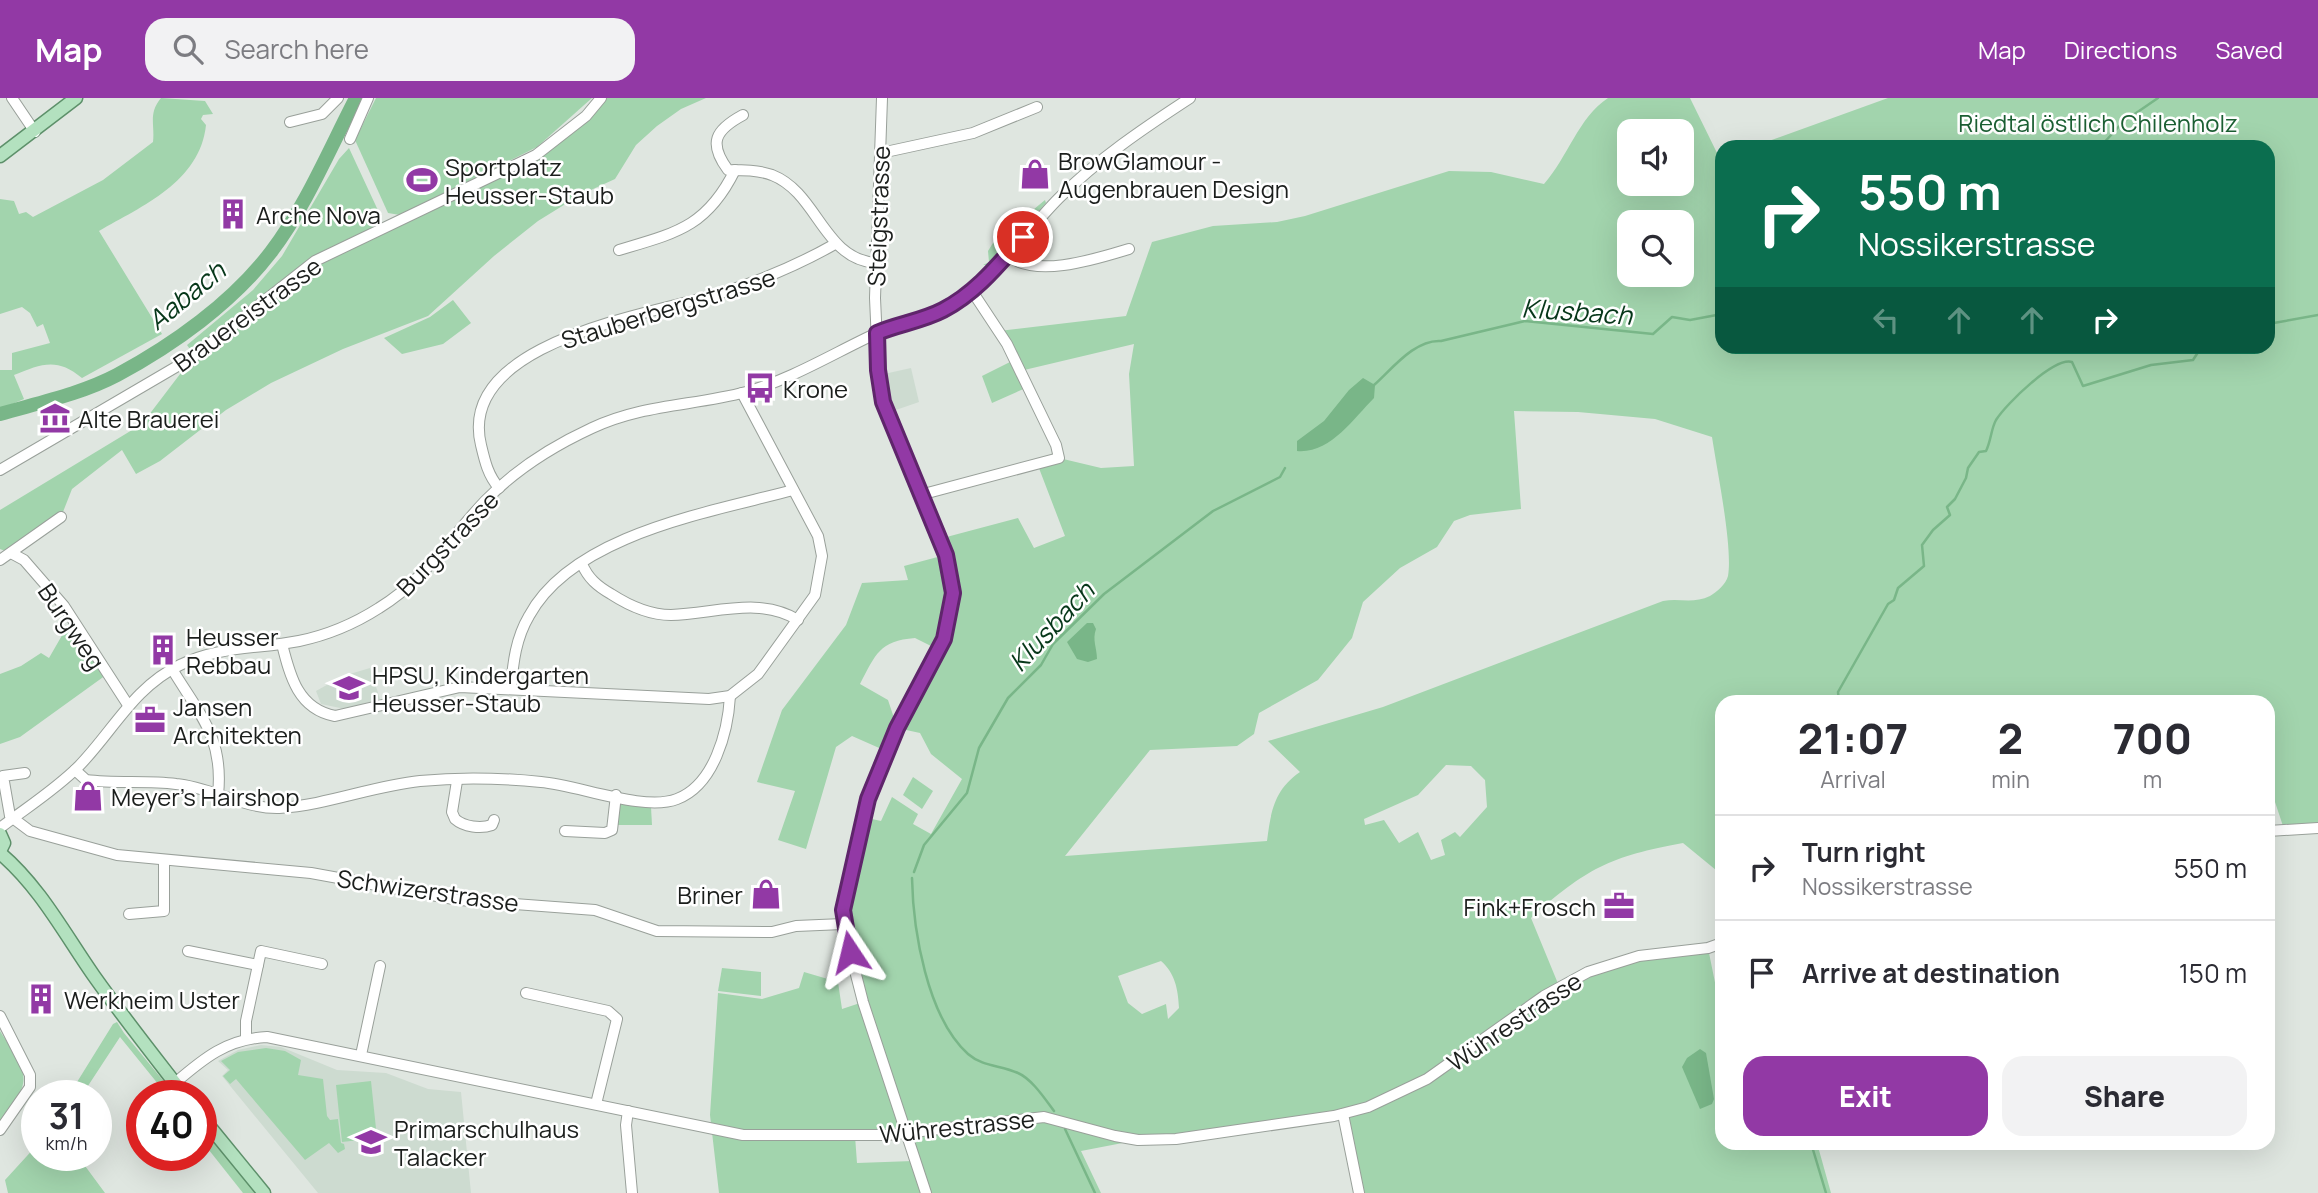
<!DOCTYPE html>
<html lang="en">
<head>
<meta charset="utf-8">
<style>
	body { margin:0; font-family:Manrope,sans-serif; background:#f2f2f3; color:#2b2b33; height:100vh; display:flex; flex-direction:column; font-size:26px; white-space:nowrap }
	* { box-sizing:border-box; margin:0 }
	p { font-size:23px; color:#7c7c81 }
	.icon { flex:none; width:38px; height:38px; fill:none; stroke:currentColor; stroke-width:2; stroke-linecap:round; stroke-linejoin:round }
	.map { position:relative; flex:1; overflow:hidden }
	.details { position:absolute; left:1715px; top:597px; width:560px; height:455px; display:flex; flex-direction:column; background:#fff; border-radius:21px; box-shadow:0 7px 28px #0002 }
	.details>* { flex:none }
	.banner { position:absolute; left:1715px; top:42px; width:560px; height:214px; border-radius:21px; box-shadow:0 7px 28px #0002; background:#0b6e4f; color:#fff; overflow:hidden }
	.tools { position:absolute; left:1617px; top:21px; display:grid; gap:14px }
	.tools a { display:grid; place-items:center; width:77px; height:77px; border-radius:14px; background:#fff; box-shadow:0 7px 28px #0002; font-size:35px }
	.speed { position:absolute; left:21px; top:982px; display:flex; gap:14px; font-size:35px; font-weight:700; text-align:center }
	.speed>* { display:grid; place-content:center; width:91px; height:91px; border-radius:50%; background:#fff; box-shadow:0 7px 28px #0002; line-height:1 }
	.speed small { font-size:18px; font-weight:400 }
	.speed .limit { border:10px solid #d22; background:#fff; color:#111 }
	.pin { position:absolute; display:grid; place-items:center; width:60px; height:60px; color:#fff; margin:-30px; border:4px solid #fff; border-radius:50%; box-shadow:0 2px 7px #0007 }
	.me { position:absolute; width:77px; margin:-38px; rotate:350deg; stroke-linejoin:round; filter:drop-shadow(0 0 5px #0008) }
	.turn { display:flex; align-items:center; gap:24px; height:147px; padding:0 28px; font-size:32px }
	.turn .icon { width:91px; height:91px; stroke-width:2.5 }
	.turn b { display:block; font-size:49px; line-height:60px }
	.lanes { display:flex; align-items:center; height:66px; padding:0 28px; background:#0003; justify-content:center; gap:35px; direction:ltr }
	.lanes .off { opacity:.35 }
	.eta { display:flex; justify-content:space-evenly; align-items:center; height:119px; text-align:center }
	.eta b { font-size:42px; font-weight:800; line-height:49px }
	.action { display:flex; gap:14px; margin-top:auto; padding:14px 28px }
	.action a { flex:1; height:80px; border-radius:21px; background:#9239a5; color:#fff; font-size:28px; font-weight:800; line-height:80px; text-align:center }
	.action a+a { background:#f2f2f3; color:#2b2b33 }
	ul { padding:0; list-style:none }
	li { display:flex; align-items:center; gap:21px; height:105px; padding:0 28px; border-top:2px solid #e1e1e2 }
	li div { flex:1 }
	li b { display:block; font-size:26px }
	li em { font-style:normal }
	header { display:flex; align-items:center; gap:42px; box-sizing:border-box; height:98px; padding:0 35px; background:#9239a5; color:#fff }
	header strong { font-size:33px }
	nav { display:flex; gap:38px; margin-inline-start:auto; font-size:24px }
	.search { width:490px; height:63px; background:#f2f2f3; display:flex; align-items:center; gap:18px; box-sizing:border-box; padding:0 24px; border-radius:21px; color:#7c7c81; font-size:26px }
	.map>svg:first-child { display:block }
	.built { fill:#cddbd0 }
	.green { fill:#a2d4ad; fill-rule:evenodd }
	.water { fill:#79b688 }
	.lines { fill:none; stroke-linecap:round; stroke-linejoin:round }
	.stream { stroke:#79b688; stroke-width:2.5 }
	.river { stroke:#79b688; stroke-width:14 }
	.minor-casing { stroke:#99a09a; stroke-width:12 }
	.major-casing { stroke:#5d906a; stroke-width:15 }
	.minor { stroke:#fff; stroke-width:10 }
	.major { stroke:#b3e1bf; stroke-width:12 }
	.route-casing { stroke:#5f256b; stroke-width:18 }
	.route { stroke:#9239a5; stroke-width:12 }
	.labels { text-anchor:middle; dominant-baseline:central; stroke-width:5; stroke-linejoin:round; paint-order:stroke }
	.park-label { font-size:24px; fill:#1b5f33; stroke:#fff }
	.poi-label { font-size:24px; fill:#1b1e1c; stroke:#fff; text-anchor:start }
	.street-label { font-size:24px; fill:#1b1e1c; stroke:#fff }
	.water-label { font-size:26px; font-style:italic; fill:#063719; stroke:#fff }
</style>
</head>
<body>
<header>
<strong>Map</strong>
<div class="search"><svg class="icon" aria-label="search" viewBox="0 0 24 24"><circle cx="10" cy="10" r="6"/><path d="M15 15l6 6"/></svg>Search here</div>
<nav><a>Map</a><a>Directions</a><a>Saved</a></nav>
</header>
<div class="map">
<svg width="2318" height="1095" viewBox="0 0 2318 1095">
	<rect width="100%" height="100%" fill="#dfe6e0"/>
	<g class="built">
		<polygon points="911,270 919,304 893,313 884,276"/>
		<polygon points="370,570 380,601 345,611 321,606 316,593 343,578"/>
		<polygon points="261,947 281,949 337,972 386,975 428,991 461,994 471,1095 318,1095 222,978 228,972 218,963 238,952"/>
	</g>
	<g class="green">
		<path d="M161 0 205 3 213 16 203 17 201 21 206 27C200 84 142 108 99 133L162 236 82 280C57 259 41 266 14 277L24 301 0 311V272H12V255L50 245 43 226 37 229 30 215 22 209 0 216V101L14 103 19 116 26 114 33 119 103 82 153 44C155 26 148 16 161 0Z"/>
		<polygon points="376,0 592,0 537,49 400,117 388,115 355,42"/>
		<polygon points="601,0 706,0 681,11 657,28 636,47 615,81 580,97 538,123 494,158 428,218 343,251 271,285 226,312 160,363 136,376 122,352 72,391 61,419 11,455 0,451 0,412 142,326 193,259 315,163 536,57"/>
		<path d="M1608 0H1690L1719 59 1722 58V248H2268V49H1752L1888 0H2318V730L2284 731 2268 683V604H1722V777L1683 745C1611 758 1585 771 1531 820L1559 888 1620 863 1708 850 1722 919V1045H1817L1831 1095H1359L1343 1017 1138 1042 1081 1053 1101 1095H719L710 1017 718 895 762 901 799 890 804 874 838 884 842 911 863 904 843 826 863 719 881 723 892 699 918 716 913 726 931 736 962 681 931 656 920 635 897 630 886 653 852 638 836 649 806 751 778 742 795 693 757 684 782 612 846 527 862 485 908 482 904 468 945 457 939 441 1018 420 1034 450 1065 438 1037 365 1059 360 1101 370 1134 368 1129 276 1134 246 1020 273 1028 289 992 305 982 278 1014 262 999 233 1126 218 1152 144 1213 128 1277 124 1305 118 1449 73 1491 74 1544 86C1568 59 1578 20 1608 0ZM1629 33H1682V86H1629ZM1629 124H1682V177H1629ZM1514 313 1578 314 1655 321 1712 339C1717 372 1733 450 1728 478 1726 486 1717 494 1710 498 1694 506 1679 500 1663 503L1383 609 1268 643 1300 674C1274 692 1271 713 1267 743L1065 758 1150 652 1237 648 1254 636 1259 615 1318 582 1352 540 1363 504 1400 470 1437 449 1454 423 1470 417 1521 411ZM915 540 939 552 897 629 888 602 860 586C876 556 879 543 915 540ZM1446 667 1471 668 1485 682 1487 709 1460 739 1455 734 1441 742 1445 757 1431 762 1418 734 1399 745 1384 722 1365 727 1364 721 1418 697ZM1161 863C1175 875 1178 891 1179 910L1168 921 1166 906 1142 916 1128 905 1118 878ZM904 1035 913 1063 857 1065 855 1038Z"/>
		<polygon points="349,50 382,121 375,132 316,158 192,254 187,247 253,192 282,158 339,61"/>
		<polygon points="1045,102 1046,105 989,167 983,167 989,164 988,153 993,145"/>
		<polygon points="453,202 471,225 443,246 402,256 384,240 430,219"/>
		<polygon points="72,520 106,577 20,639 0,646 0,576 21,568 41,555 49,560"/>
		<polygon points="913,679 933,693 922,711 903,697"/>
		<polygon points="618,702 651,709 652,727 618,727"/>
		<polygon points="722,870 761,874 761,898 718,893"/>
		<polygon points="117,924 124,935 175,997 167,997 120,939 82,997 69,997 113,926"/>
		<path d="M0 933C29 979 34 980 0 1025Z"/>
		<polygon points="266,950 285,953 301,962 298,977 323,981 327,1018 330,1022 338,1021 341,1045 344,1046 345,1051 338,1055 329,1045 305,1062 236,981 230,986 223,978 230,972 221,963 238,954"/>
		<polygon points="371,983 377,1040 342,1044 336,987"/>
		<polygon points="201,1025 259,1095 243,1095 201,1042"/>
		<polygon points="37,1047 37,1057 77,1057 105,1095 8,1095 5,1082"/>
	</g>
	<g class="water">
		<path d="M1363 280 1375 287 1374 300C1353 321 1330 356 1297 353V343L1324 323 1349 292Z"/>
		<path d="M1087 525H1093L1096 531C1092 542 1097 550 1097 561L1088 564 1077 561 1067 544Z"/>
		<polygon points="1700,951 1706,955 1714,1001 1712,1006 1700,1011 1682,969 1687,960"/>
	</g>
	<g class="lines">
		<g class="stream">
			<polyline points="2100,49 2123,24 2158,0"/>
			<polyline points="2268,226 2318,217"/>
			<path d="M1374 287C1392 271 1415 241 1441 243L1525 223 1653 236 1672 219 1690 222 1722 216"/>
			<path d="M1839 604 1838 594 1888 506 1894 502 1898 490 1924 468 1922 447 1933 432 1950 417 1947 409 1955 401 1966 380 1968 370 1979 354 1986 353C1991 343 1991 331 1996 322 2006 306 2054 259 2072 264L2083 288 2151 267 2193 262 2202 248"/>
			<polyline points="914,774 924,747 967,695 979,650 1008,600 1041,567 1053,546 1104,496 1213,413 1280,379 1285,370"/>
			<path d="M912 780C913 832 927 919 968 956 983 969 1001 967 1018 975 1032 981 1045 1001 1054 1013"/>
			<polyline points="1065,1031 1095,1095"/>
			<polyline points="1811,1045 1826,1095"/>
		</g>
		<path class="river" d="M0 316C38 305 81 296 117 277 173 247 232 205 271 154 306 108 329 52 356 0"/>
		<g class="minor-casing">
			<g id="minor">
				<polyline points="12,0 35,34"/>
				<polyline points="882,0 875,200 879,289 946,457 953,495 945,541 897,630 868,701 846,796 843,826 863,904 926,1095"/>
				<path d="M743 17C715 32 708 45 728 72 743 72 758 72 772 77 818 95 823 161 876 165"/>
				<polyline points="290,24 322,16 338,0"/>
				<polyline points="350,41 368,0"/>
				<polyline points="881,55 973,35 1037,9"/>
				<path d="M619 152C676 135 707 129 735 72"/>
				<path d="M1007 157C1035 181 1096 161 1129 151"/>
				<polyline points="0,372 193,259 315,163 536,57 586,18 601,0"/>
				<path d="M499 390C488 377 485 364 481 347 456 244 651 216 718 196 760 183 798 167 835 146"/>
				<polyline points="920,397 1059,360 1056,347 1007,246 972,193"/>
				<polyline points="11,455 24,462 64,508 128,607"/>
				<polyline points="0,462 61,419"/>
				<path d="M582 466C588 480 597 488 611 496 628 507 650 517 671 517 714 516 759 498 798 522"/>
				<path d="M282 546C290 578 298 611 335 618L460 589 709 601 730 598 758 576 815 497 822 458 818 438 742 295"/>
				<path d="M172 571C200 617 224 640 218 697"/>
				<path d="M511 590C513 564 516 540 529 518 573 436 712 414 793 392"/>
				<path d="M75 672 86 682C116 686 147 682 176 686 211 689 244 711 279 710 327 707 372 688 420 683 459 679 502 680 541 684 578 687 644 714 677 701 714 687 728 634 730 598"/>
				<polyline points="25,675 3,678 10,718 30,733 117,757 311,775 459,802 595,812 657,833 772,834 796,828 843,826"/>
				<path d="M457 683 452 714 455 721C464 729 481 731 492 727L494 722"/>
				<path d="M0 730C26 710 55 692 79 668 113 633 134 589 180 567 218 548 258 551 299 543 328 537 354 526 379 510 424 483 450 440 485 403 515 372 553 348 592 330 643 306 693 308 746 294 792 281 834 255 877 235 899 225 924 222 945 211 992 186 1022 137 1059 100 1098 61 1144 30 1190 0"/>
				<polyline points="565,733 605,735 612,732 616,697"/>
				<polyline points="2268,733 2318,730"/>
				<polyline points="129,816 164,813 164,762"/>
				<polyline points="188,853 258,867"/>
				<polyline points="526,895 608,913 617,921 596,1006"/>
				<polyline points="0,918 30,977 30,989 0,1032"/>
				<polyline points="246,940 246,923 261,853 322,866"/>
				<polyline points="361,957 380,868"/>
				<path d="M175 985C204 960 227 941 267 939L743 1037H887L1044 1019 1115 1038 1138 1042 1176 1041 1334 1018 1368 1009 1427 981 1544 898 1588 874 1639 858 1708 850 1722 845"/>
				<polyline points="628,1013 626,1027 632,1095"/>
				<polyline points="1343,1016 1359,1095"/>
			</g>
		</g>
		<g class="major-casing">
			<g id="major">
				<polyline points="0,58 76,0"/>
				<polyline points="0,736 4,745 0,753"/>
				<path d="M0 755C40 789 64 835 94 878 123 919 154 958 185 998"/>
				<polyline points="201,1018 264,1095"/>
			</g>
		</g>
		<use href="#minor" class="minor"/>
		<use href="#major" class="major"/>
	</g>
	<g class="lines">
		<g class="route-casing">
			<path id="route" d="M850 854 843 812 868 701 897 630 944 541 953 495 946 457 883 304 878 272 877 235C898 226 922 223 943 212 976 195 999 166 1023 139"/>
		</g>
		<use href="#route" class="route"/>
	</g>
	<defs>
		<g id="shop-bare" transform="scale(2.415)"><path d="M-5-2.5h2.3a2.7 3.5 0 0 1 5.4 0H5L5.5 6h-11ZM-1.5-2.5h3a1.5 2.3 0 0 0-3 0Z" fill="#9239a5" stroke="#fff" stroke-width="2.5" paint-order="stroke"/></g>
		<g id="stadium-bare" transform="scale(2.415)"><path d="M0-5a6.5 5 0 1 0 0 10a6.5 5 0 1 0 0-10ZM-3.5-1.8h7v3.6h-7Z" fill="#9239a5" stroke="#fff" stroke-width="2.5" paint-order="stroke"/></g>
		<g id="building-bare" transform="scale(2.415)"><path d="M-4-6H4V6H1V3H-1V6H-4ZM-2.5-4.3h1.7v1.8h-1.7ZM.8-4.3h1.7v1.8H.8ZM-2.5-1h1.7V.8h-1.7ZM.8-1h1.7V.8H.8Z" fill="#9239a5" stroke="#fff" stroke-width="2.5" paint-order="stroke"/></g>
		<g id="bus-bare" transform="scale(2.415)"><path d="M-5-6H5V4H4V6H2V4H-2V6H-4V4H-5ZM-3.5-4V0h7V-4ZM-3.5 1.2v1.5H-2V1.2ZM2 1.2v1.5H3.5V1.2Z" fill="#9239a5" stroke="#fff" stroke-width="2.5" paint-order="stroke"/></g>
		<g id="museum-bare" transform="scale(2.415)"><path d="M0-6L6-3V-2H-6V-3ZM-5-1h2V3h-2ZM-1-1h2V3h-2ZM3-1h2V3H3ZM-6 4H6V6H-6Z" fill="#9239a5" stroke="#fff" stroke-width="2.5" paint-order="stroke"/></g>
		<g id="school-bare" transform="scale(2.415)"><path d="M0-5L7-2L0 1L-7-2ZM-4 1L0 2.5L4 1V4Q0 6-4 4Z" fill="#9239a5" stroke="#fff" stroke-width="2.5" paint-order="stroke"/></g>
		<g id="office-bare" transform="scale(2.415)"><path d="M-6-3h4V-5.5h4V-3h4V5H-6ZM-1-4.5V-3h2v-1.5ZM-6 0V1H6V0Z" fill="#9239a5" stroke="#fff" stroke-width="2.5" paint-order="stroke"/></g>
	</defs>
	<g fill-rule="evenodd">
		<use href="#shop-bare" x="1035" y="76"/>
		<use href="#stadium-bare" x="422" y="82"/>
		<use href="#building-bare" x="233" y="116"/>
		<use href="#bus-bare" x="760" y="290"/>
		<use href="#museum-bare" x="55" y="320"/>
		<use href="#building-bare" x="163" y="552"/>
		<use href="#school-bare" x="349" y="590"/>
		<use href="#office-bare" x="150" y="622"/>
		<use href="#shop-bare" x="88" y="698"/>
		<use href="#shop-bare" x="766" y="796"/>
		<use href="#office-bare" x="1619" y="808"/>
		<use href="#building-bare" x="41" y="901"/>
		<use href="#school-bare" x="371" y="1044"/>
	</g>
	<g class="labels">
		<g class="park-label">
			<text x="2098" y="24">Riedtal östlich Chilenholz</text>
		</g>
		<g class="poi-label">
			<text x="1058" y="62">BrowGlamour -<tspan x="1058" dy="28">Augenbrauen Design</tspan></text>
			<text x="445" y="68">Sportplatz<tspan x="445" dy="28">Heusser-Staub</tspan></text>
			<text x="256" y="116">Arche Nova</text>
			<text x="783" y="290">Krone</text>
			<text x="78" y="320">Alte Brauerei</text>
			<text x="186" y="538">Heusser<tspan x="186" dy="28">Rebbau</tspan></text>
			<text x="372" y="576">HPSU, Kindergarten<tspan x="372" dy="28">Heusser-Staub</tspan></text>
			<text x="173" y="608">Jansen<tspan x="173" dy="28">Architekten</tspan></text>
			<text x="111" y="698">Meyer's Hairshop</text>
			<text x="743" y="796" text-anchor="end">Briner</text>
			<text x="1596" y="808" text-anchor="end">Fink+Frosch</text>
			<text x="64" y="901">Werkheim Uster</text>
			<text x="394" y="1030">Primarschulhaus<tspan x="394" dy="28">Talacker</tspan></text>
		</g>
		<g class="street-label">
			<text transform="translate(878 118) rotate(-88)">Steigstrasse</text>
			<text transform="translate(668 210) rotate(-17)">Stauberbergstrasse</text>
			<text transform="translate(247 216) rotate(-36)">Brauereistrasse</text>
			<text transform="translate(447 445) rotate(-46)">Burgstrasse</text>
			<text transform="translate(72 528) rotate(56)">Burgweg</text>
			<text transform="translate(428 792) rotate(8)">Schwizerstrasse</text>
			<text transform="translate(1514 923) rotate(-34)">Wührestrasse</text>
			<text transform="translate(957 1028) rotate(-6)">Wührestrasse</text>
		</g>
		<g class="water-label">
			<text transform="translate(186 197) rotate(-39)">Aabach</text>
			<text transform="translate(1577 213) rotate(4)">Klusbach</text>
			<text transform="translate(1051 528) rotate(-47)">Klusbach</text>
		</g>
	</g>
</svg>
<div class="tools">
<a><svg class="icon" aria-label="sound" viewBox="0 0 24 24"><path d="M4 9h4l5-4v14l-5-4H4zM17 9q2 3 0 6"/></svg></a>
<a><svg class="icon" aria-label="search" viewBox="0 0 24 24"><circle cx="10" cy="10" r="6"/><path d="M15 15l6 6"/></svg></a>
</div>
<div class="speed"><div>31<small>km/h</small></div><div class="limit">40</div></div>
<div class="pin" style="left:1023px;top:139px;background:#d93025"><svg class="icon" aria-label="arrive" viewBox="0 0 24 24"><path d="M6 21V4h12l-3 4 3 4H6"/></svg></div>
<svg class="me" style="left:850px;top:854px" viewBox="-20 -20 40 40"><path d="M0-17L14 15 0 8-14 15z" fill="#9239a5" stroke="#fff" stroke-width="4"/></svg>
<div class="banner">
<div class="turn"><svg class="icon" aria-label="right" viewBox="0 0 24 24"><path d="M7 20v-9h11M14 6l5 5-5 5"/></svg><div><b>550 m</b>Nossikerstrasse</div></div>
<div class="lanes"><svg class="icon off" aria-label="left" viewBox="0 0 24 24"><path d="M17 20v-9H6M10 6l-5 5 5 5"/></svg><svg class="icon off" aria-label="ahead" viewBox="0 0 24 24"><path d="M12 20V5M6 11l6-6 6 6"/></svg><svg class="icon off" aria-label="ahead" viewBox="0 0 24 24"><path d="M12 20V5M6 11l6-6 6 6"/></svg><svg class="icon" aria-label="right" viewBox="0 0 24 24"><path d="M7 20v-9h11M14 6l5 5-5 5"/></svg></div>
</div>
<section class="details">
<div class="eta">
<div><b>21:07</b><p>Arrival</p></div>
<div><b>2</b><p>min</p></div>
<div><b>700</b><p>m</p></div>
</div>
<ul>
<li><svg class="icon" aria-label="right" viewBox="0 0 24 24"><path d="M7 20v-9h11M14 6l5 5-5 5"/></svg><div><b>Turn right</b><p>Nossikerstrasse</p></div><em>550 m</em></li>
<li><svg class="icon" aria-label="arrive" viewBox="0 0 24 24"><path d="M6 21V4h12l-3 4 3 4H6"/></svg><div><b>Arrive at destination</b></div><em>150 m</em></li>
</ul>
<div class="action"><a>Exit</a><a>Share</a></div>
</section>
</div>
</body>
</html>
